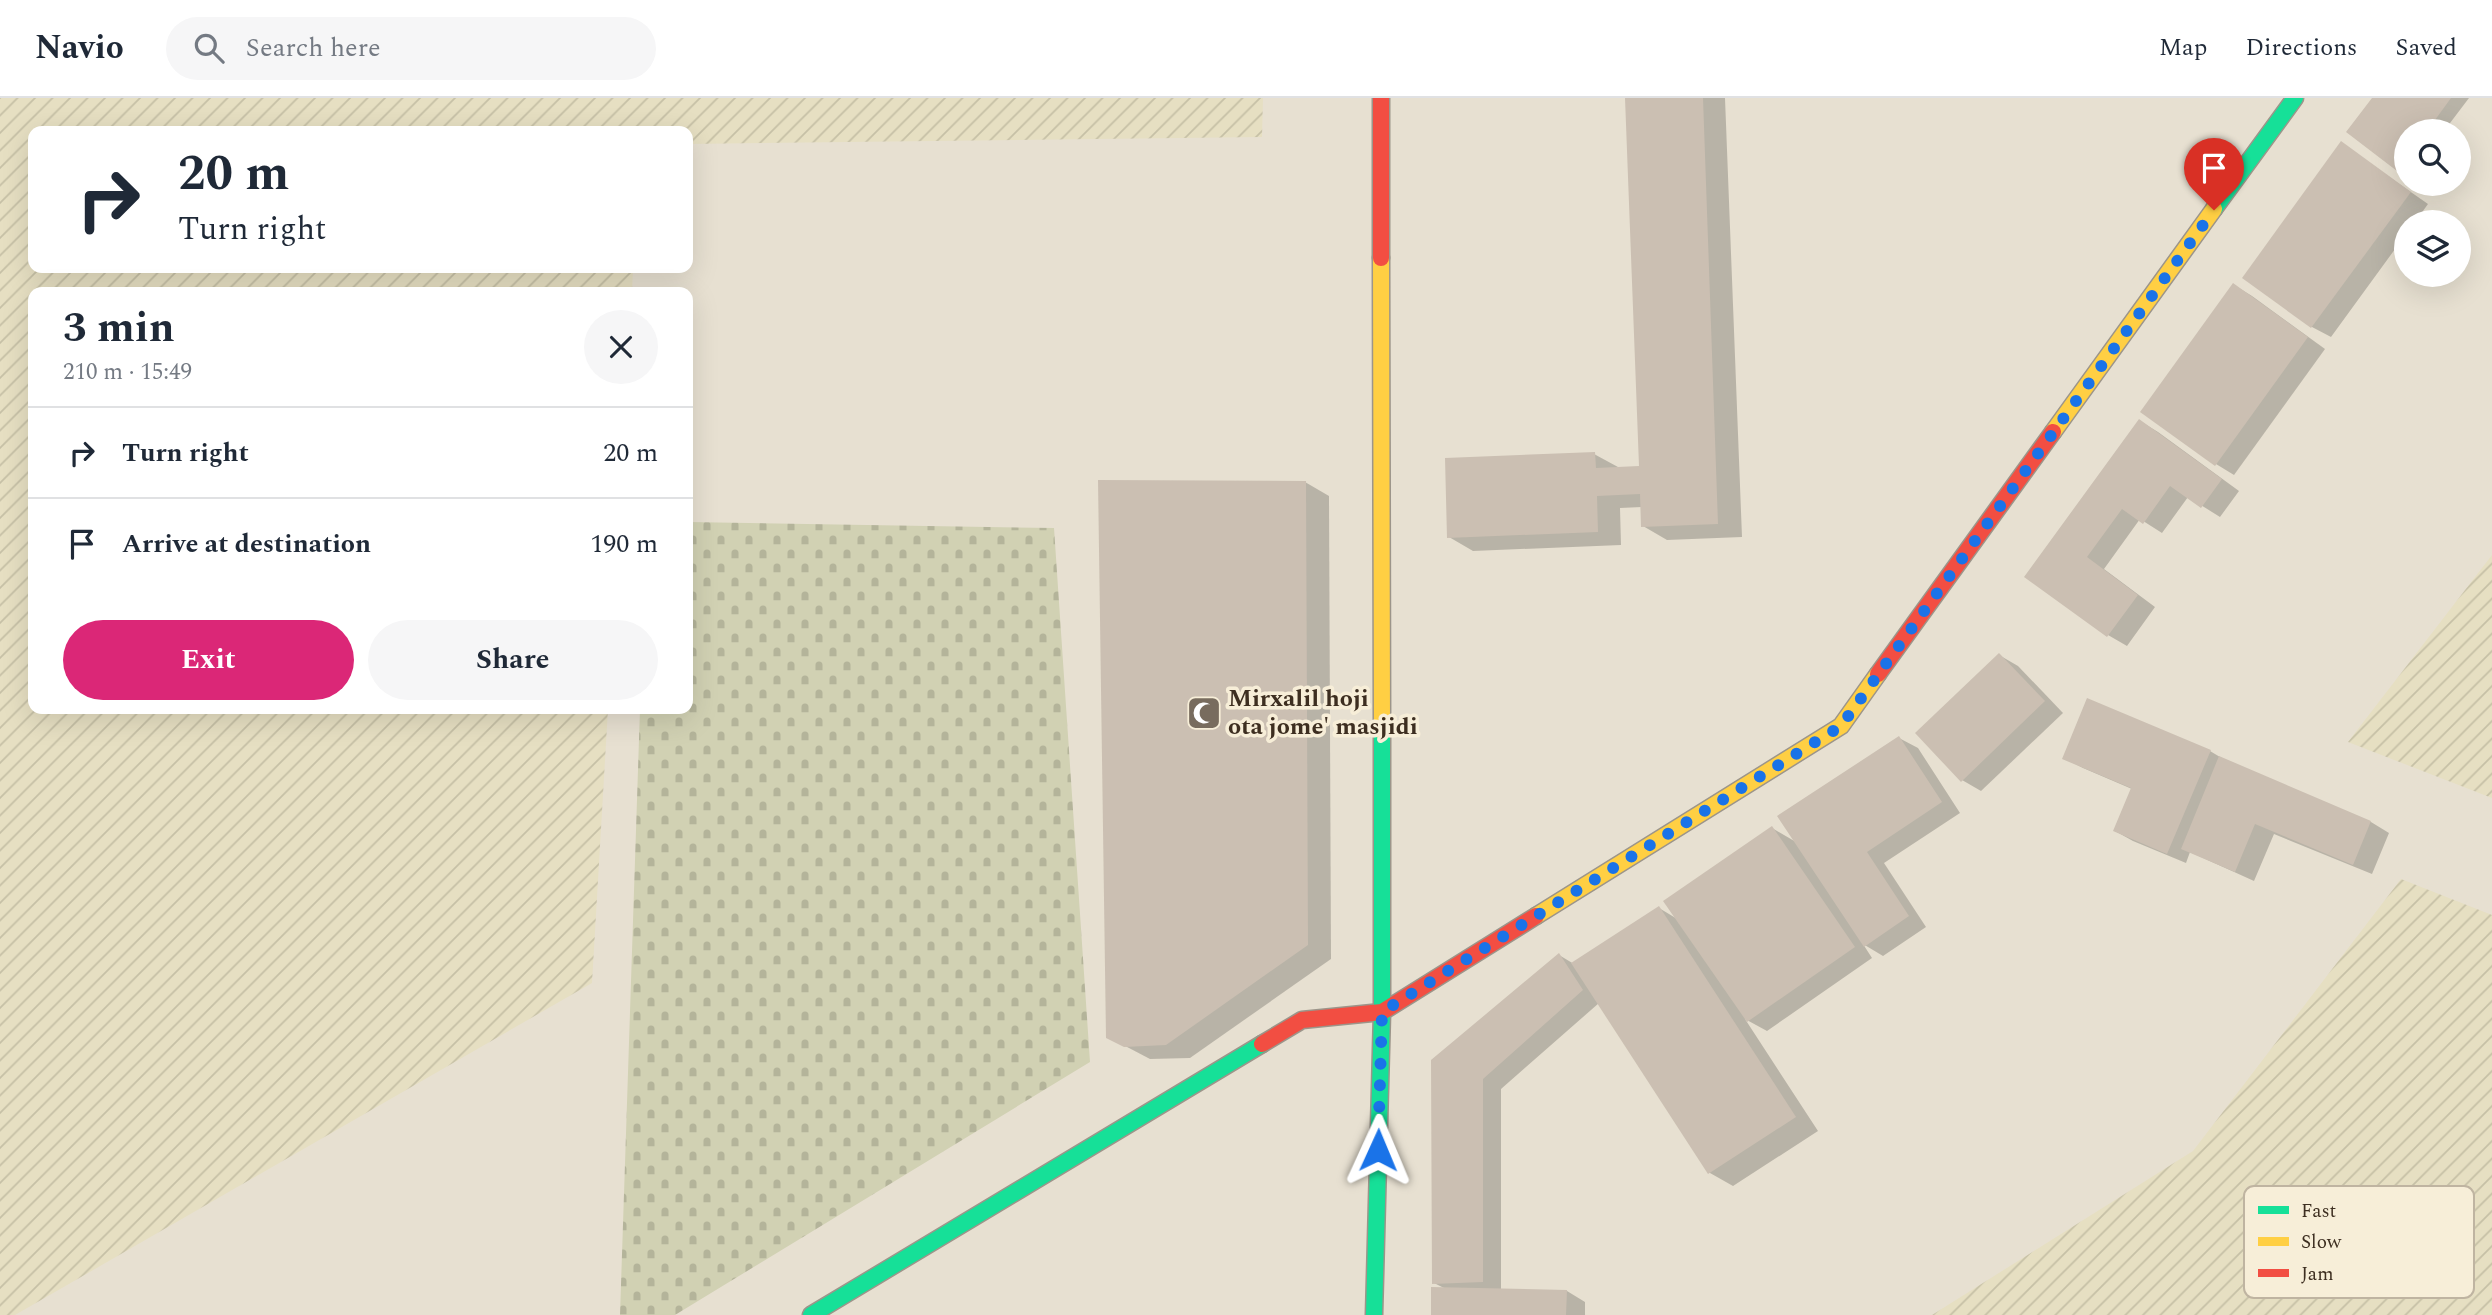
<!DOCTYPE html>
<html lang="en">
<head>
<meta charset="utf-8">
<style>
	body { margin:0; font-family:Spectral,serif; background:#f6f6f7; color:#1f2937; height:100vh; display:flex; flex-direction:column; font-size:26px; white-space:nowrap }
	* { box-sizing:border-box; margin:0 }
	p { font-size:23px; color:#747a83 }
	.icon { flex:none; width:38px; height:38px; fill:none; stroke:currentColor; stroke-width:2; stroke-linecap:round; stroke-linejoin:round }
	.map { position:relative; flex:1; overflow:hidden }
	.panel { position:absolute; left:28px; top:189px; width:665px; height:427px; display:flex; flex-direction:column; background:#fff; border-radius:14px; box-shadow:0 7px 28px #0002 }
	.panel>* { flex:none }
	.banner { position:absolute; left:28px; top:28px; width:665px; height:147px; border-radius:14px; box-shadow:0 7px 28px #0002; background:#fff; color:#1f2937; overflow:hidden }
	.fabs { position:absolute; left:2394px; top:21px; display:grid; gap:14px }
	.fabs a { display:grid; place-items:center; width:77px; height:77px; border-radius:50%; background:#fff; box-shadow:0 7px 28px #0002; font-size:35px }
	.pin { position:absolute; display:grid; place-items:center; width:60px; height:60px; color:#fff; margin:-72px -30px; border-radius:50% 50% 50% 0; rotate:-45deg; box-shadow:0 0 7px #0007 }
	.pin .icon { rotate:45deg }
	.me { position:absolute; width:77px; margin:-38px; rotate:1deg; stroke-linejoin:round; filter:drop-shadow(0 0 5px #0008) }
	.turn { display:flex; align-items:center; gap:24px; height:147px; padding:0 35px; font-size:32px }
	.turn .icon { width:91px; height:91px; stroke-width:2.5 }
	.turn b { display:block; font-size:49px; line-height:60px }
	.round { display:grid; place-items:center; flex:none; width:74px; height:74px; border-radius:37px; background:#f6f6f7 }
	.head { display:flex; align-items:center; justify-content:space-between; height:119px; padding:0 35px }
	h1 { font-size:42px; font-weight:700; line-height:52px }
	.action { display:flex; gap:14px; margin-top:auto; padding:14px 35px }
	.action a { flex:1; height:80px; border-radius:42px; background:#db2777; color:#fff; font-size:28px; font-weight:700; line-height:80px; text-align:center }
	.action a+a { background:#f6f6f7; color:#1f2937 }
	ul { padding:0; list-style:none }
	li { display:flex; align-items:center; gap:21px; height:91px; padding:0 35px; border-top:2px solid #e0e1e3 }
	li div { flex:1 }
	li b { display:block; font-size:26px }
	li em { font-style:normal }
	header { display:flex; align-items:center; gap:42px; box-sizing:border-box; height:98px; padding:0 35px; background:#fff; border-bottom:2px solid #e0e1e3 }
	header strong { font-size:33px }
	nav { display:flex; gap:38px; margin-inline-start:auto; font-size:24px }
	.search { width:490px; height:63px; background:#f6f6f7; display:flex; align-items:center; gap:18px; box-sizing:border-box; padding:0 24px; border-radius:38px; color:#747a83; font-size:26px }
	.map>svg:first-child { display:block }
	.farmland { fill:url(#farmland-furrows) }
	.cemetery { fill:url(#cemetery-stones) }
	.shadow { fill:#0003 }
	.building { fill:#cbbfb2 }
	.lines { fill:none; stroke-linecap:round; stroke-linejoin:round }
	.fast-casing { stroke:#9c958a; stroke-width:19 }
	.slow-casing { stroke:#9c958a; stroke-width:19 }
	.jam-casing { stroke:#9c958a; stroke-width:19 }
	.fast { stroke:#16e098; stroke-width:16 }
	.slow { stroke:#ffcf43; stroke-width:16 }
	.jam { stroke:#f24e42; stroke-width:16 }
	.route { stroke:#1a73e8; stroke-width:12; stroke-dasharray:0 21.6 }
	.labels { text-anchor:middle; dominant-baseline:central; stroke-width:7; stroke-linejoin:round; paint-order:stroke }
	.poi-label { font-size:24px; font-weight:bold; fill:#3d2e20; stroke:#f7eed8; text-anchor:start }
	.key { fill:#f7eed8; stroke:#bfb4a1; stroke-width:2 }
	.key-label { font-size:19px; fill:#3d2e20 }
</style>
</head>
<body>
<header>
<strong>Navio</strong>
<div class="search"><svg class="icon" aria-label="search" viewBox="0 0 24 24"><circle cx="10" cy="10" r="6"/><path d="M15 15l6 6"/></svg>Search here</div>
<nav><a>Map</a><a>Directions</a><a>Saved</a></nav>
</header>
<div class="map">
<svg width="2492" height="1217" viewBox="0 0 2492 1217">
	<defs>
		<pattern id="farmland-furrows" width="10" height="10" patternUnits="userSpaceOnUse" patternTransform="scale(1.75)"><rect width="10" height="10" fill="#e6dfc2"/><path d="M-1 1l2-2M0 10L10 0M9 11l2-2" fill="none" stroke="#c6c0a6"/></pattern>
		<pattern id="cemetery-stones" width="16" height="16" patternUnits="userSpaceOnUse" patternTransform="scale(1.75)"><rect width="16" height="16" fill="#d1d1b3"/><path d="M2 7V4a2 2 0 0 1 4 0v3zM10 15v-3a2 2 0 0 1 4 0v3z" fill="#b4b49a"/></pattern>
	</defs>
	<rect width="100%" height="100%" fill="#e7e0d1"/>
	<g class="farmland">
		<polygon points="0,0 1263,0 1262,39 688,46 688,33 33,33 33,170 633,170 632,194 33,194 33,611 608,611 592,885 15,1217 0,1217"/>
		<polygon points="2492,457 2492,700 2348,644"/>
		<polygon points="2401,781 2492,817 2492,1217 1932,1217 2193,1053"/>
	</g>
	<polygon class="cemetery" points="688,424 1054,430 1090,964 675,1217 620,1217 640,611 688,611"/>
	<g class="shadow">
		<polygon points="1627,0 1725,0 1742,439 1667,442 1643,428 1642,409 1620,410 1621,447 1473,453 1449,439 1594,356 1618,369 1641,370"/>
		<polygon points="2374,0 2469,0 2444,33 2406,33 2406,76 2348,34"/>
		<polygon points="2342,46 2428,106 2415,124 2406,124 2406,136 2331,239 2312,229 2244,179"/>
		<polygon points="2234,187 2252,198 2325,251 2234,377 2216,366"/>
		<polygon points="2140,323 2158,334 2239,393 2220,419 2188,399 2162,435 2140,421 2104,471 2155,509 2127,548 2108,537 2027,478"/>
		<polygon points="1305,384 1329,398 1331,861 1190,960 1150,961 1108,939"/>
		<polygon points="1999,557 2018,568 2063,615 1981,693 1962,682"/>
		<polygon points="1899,640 1918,650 1960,715 1884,765 1926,829 1883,858 1863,846 1872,860 1767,933 1745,921 1818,1033 1733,1088 1710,1075 1599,905 1501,991 1501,1192 1567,1193 1585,1204 1585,1217 1433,1217 1446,1191 1434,1185 1432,962 1559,857 1574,866 1659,810 1679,822 1772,730 1796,744"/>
		<polygon points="2210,653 2230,665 2371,724 2389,735 2372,776 2274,736 2254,783 2190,754 2186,765 2133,743 2115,733 2132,691 2083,670 2064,660"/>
	</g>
	<g class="building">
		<polygon points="1625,0 1703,0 1718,426 1641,429 1640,396 1597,398 1598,434 1447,440 1445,360 1595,354 1596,370 1639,368"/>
		<polygon points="2372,0 2451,0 2427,33 2406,33 2406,61 2397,73 2346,34"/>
		<polygon points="2341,43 2411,94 2311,230 2242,180"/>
		<polygon points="2233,185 2308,239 2215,368 2140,314"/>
		<polygon points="2139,321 2222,381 2201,410 2170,388 2143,426 2122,411 2087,459 2138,497 2107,539 2024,479"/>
		<polygon points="1098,382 1306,383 1308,847 1166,947 1124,949 1106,940"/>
		<polygon points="1999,555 2045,603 1961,684 1915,635"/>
		<polygon points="2087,600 2211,652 2167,756 2113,733 2131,690 2062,661"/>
		<polygon points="1899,638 1942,704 1867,754 1909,818 1864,849 1777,718"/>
		<polygon points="2219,658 2371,723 2353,767 2255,726 2235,774 2181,751"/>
		<polygon points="1772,728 1855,849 1747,924 1663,803"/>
		<polygon points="1659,808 1796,1019 1708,1076 1571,865"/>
		<polygon points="1559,855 1583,892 1483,981 1483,1184 1432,1186 1431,962"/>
		<polygon points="1431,1189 1567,1192 1566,1217 1431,1217"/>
	</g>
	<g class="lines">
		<g class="fast-casing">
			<g id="fast">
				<polyline points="2214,111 2295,0"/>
				<polyline points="811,1217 1262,946"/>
				<polyline points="1374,1217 1382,914 1382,633"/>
			</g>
		</g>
		<g class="slow-casing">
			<g id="slow">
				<polyline points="1381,160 1382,633"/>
				<polyline points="2053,334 2214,111"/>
				<polyline points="1536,818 1841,628 1878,576"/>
			</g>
		</g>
		<g class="jam-casing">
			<g id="jam">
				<polyline points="1381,0 1381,160"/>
				<polyline points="1878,576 2053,334"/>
				<polyline points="1262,946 1302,922 1382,914 1536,818"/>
			</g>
		</g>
		<use href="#fast" class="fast"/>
		<use href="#slow" class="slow"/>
		<use href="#jam" class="jam"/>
	</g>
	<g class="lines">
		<polyline class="route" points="1378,1052 1382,914 1841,628 2214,112"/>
	</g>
	<defs>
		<g id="mosque-square" transform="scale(1.75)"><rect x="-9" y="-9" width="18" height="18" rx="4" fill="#786c5e" stroke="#f7eed8"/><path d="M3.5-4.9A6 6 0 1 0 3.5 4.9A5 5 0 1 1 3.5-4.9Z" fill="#fff"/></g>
	</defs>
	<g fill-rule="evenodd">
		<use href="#mosque-square" x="1204" y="615"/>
	</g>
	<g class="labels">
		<g class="poi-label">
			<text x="1228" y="601">Mirxalil hoji<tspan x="1228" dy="28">ota jome' masjidi</tspan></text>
		</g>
	</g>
	<rect x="2244" y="1088" width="230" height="112" rx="10" class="key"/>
	<rect x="2258" y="1108" width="31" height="8" fill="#16e098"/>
	<rect x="2258" y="1139" width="31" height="9" fill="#ffcf43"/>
	<rect x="2258" y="1171" width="31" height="8" fill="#f24e42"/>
	<g class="key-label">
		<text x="2301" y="1119">Fast</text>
		<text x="2301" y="1150">Slow</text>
		<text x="2301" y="1182">Jam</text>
	</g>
</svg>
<div class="fabs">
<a><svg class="icon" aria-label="search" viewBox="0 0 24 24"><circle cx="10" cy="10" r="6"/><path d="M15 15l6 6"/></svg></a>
<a><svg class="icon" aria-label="layers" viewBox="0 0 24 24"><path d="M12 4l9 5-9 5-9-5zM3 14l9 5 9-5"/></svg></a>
</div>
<div class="pin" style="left:2214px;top:112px;background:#d93025"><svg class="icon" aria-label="arrive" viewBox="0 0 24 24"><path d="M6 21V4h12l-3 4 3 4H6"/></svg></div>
<svg class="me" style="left:1378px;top:1052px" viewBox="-20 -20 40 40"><path d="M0-17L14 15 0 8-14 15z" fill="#1a73e8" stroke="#fff" stroke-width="4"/></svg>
<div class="banner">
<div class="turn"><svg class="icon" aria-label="right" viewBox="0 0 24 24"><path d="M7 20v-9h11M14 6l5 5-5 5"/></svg><div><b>20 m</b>Turn right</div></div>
</div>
<section class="panel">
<div class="head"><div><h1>3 min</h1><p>210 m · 15:49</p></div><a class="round"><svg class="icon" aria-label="close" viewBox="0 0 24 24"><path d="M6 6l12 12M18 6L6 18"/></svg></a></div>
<ul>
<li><svg class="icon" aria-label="right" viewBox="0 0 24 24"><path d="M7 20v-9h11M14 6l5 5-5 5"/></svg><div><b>Turn right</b></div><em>20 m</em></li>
<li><svg class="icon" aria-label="arrive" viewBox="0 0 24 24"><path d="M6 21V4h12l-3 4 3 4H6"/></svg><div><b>Arrive at destination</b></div><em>190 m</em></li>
</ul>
<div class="action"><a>Exit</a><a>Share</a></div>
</section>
</div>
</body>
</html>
